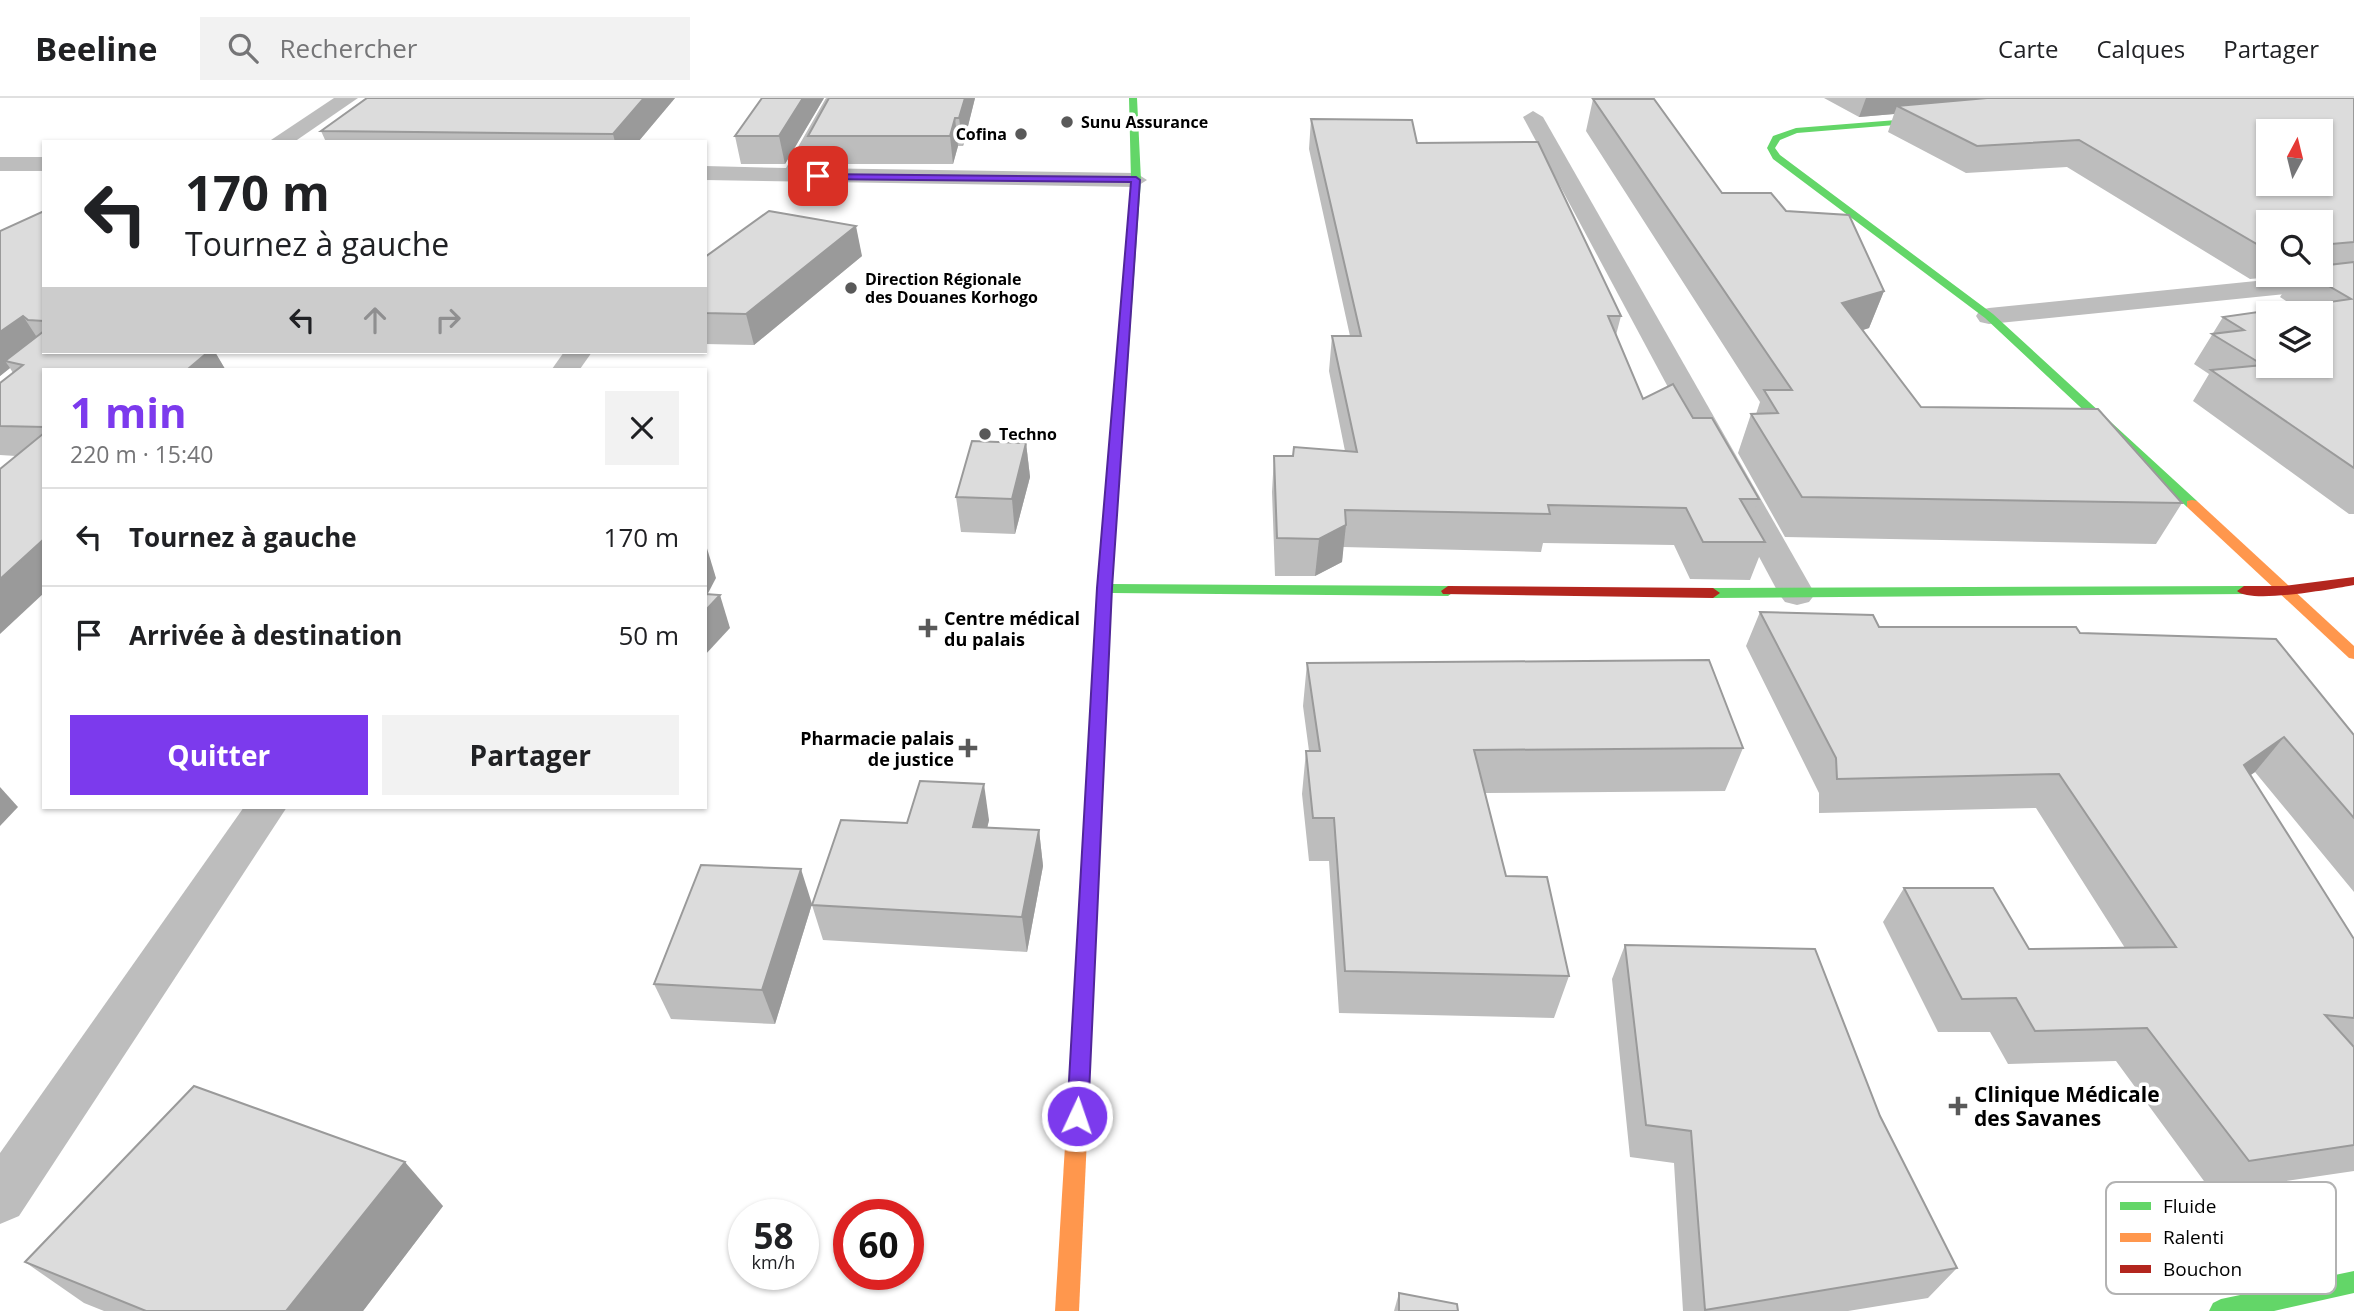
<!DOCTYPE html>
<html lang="fr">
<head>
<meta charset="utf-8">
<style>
	body { margin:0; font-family:"Open Sans",sans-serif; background:#f2f2f2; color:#202124; height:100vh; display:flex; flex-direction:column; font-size:26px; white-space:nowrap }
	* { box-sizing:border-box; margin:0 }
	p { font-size:23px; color:#757577 }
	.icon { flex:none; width:38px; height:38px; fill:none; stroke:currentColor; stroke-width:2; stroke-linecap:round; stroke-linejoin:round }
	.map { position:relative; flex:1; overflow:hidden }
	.side { position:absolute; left:42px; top:270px; width:665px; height:441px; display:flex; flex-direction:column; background:#fff; border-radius:0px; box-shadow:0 2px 5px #0004 }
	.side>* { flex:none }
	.banner { position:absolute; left:42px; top:42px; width:665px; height:214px; border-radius:0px; box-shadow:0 2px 5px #0004; background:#fff; color:#202124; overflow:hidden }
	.needle { width:46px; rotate:7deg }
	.tools { position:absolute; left:2256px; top:21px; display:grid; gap:14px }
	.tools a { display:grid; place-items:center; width:77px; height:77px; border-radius:0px; background:#fff; box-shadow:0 2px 5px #0004; font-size:35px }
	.speed { position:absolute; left:728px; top:1101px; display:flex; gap:14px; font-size:35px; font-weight:700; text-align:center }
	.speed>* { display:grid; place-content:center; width:91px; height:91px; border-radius:50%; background:#fff; box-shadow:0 2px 5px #0004; line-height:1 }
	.speed small { font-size:18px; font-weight:400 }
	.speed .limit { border:10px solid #d22; background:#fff; color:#111 }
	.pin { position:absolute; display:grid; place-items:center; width:60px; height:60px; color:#fff; margin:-30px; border-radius:14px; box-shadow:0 4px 10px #0006 }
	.me { position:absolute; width:77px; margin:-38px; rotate:3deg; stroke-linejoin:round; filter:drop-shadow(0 0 5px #0008) }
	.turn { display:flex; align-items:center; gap:24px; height:147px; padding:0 28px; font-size:32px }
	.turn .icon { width:91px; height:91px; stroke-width:2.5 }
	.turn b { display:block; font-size:49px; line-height:60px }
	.lanes { display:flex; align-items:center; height:66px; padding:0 28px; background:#0003; justify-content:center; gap:35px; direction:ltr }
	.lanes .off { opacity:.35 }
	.round { display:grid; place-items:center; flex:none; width:74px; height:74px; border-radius:0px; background:#f2f2f2 }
	.overview { display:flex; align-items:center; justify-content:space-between; height:119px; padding:0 28px }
	h1 { font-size:42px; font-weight:700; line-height:52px; color:#7c3aed }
	.cta { display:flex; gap:14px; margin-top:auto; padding:14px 28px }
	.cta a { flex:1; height:80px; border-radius:0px; background:#7c3aed; color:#fff; font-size:28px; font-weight:700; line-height:80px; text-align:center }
	.cta a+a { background:#f2f2f2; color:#202124 }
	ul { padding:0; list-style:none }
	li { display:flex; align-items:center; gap:21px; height:98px; padding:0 28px; border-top:2px solid #e0e0e0 }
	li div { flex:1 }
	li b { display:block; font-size:26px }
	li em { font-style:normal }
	header { display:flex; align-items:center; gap:42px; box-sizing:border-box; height:98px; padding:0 35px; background:#fff; border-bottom:2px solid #e0e0e0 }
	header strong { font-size:33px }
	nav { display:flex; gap:38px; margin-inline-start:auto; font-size:24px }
	.search { width:490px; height:63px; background:#f2f2f2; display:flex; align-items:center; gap:18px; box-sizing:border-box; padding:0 24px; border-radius:0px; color:#757577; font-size:26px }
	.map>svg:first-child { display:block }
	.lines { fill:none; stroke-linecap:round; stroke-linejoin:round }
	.street { fill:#bdbdbd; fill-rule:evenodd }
	.fast { fill:#63d668; fill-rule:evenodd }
	.slow { fill:#ff974d; fill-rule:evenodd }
	.jam { fill:#b3261e; fill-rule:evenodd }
	.wall { fill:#bdbdbd; fill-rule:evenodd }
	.shaded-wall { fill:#9a9a9a }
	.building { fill:#dcdcdc; stroke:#9a9a9a; stroke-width:2; fill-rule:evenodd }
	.route { fill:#7c3aed; stroke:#51269a; stroke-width:2 }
	.poi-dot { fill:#595959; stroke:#fff; stroke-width:2.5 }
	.labels { text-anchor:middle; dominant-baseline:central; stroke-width:7; stroke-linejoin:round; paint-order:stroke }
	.far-poi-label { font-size:16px; font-weight:bold; fill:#000; stroke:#fff; text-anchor:start }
	.poi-label { font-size:18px; font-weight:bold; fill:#000; stroke:#fff; text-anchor:start }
	.near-poi-label { font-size:21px; font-weight:bold; fill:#000; stroke:#fff; text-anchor:start }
	.key { fill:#fff; stroke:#b2b2b2; stroke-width:2 }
	.key-label { font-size:19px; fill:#000 }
</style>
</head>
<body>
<header>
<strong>Beeline</strong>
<div class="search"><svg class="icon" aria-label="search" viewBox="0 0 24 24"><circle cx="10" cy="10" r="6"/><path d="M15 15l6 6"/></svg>Rechercher</div>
<nav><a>Carte</a><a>Calques</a><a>Partager</a></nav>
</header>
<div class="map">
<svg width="2354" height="1213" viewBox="0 0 2354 1213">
	<rect width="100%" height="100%" fill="#fff"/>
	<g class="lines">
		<g class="street">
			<polygon points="334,0 358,0 294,44 268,44"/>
			<polygon points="826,0 846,0 808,70 1136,75 1147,82 1136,89 705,82 705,68 786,70"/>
			<polygon points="1533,13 1543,19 1815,496 1809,504 1797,507 1785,504 1779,496 1523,19"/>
			<rect x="0" y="59" width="44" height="14"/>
			<polygon points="2354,173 2354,189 1989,226 1980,224 1976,218 1980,212 1989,210"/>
			<polygon points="564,254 592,254 580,271 552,271"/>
			<polygon points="244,709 287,709 19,1118 0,1126 0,1055"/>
		</g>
		<g class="fast">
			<polygon points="1129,0 1137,0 1141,82 1112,486 1448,488 1455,493 1448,498 1112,495 1105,651 1103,655 1091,655 1089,651 1098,490 1131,82"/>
			<polygon points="1947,18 1948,20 1944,23 1797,35 1780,42 1775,50 1780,57 1993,216 2197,403 2197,409 2187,409 1985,220 1773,61 1767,50 1773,38 1796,30"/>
			<polygon points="2244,488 2249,490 2251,493 2249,496 1713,500 1706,495 1713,490"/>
			<polygon points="2354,1173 2354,1195 2274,1213 2209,1213 2213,1205 2221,1201"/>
		</g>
		<g class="slow">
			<polygon points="2192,402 2197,403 2354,548 2354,561 2349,560 2187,409 2187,403"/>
			<polygon points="1097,645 1103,647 1105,651 1079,1213 1055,1213 1089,651 1091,647"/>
		</g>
		<g class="jam">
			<path d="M2354 479V487C2332 491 2251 506 2237 493L2244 488H2285Z"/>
			<polygon points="1448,488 1713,490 1720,495 1713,500 1443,496 1441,493"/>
		</g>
	</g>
	<g class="wall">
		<polygon points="675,0 638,44 326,44 321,33"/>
		<polygon points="762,0 824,0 785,66 741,66 735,38"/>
		<polygon points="975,0 963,48 958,48 953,66 813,66 808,38"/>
		<path d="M1824 0H2354V416H2349L2193 303 2209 276 2194 266 2223 219 2295 209 2280 199 2294 177 2250 181 2067 69 1966 75 1888 34 1894 16 1859 19ZM2268 124H2320V177H2268Z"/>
		<polygon points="1593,1 1722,95 1786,113 1884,193 1869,230 1863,232 1921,309 2182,405 2156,446 1785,439 1738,355 1751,316 1756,316 1760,304 1586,33"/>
		<polygon points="1311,21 1417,45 1621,218 1616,237 1643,301 1693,320 1759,401 1751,421 1765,444 1750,482 1690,481 1674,447 1543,445 1541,454 1343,449 1342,464 1315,478 1275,478 1272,394 1274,358 1293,358 1345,353 1329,273 1332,238 1350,238 1309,51"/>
		<polygon points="44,113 44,254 215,254 225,271 44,271 44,495 16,358 0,357 0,285 13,275 10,270 0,278 0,133"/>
		<polygon points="862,158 754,247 705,246 705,159"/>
		<polygon points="1026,345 1030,379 1015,436 961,434 956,399"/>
		<polygon points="1760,514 1879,529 2080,535 2354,637 2354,794 2255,674 2250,677 2354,920 2354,1073 2212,1094 2116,963 2008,966 1990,934 1938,934 1883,824 1904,790 2029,851 2125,850 2036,710 1819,715 1819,695 1746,548"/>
		<polygon points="1307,565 1743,650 1725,693 1485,695 1506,778 1569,878 1554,920 1339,915 1329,763 1309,763 1302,696 1306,653 1309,653 1303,608"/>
		<polygon points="989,722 987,730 1039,732 1043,768 1027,854 823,842 812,807 907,725"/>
		<polygon points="812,806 775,926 671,921 654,886"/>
		<polygon points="1625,847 1880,1018 1957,1170 1928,1200 1848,1213 1683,1213 1674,1065 1630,1059 1612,881"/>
		<polygon points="443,1108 363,1213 104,1213 84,1205 25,1164"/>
		<polygon points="1399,1195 1458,1213 1394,1213"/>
	</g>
	<g class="shaded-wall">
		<polygon points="644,0 675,0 638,44 615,44 613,36"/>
		<polygon points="803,0 824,0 785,66 779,38"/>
		<polygon points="965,0 975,0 963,48 959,20"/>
		<polygon points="1866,0 2069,0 1897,8 1894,16 1859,19"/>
		<polygon points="955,20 958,48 953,66 950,38"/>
		<polygon points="856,128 862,158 754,247 746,216"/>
		<polygon points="1884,193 1869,230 1828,243 1842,205"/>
		<polygon points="23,218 42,247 5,263 10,270 0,278 0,234"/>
		<polygon points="208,254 215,254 225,271 188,271"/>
		<polygon points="1026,345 1030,379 1015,436 1012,401"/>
		<polygon points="1346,427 1342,464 1315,478 1319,441"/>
		<polygon points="44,441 44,495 0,536 0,481"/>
		<polygon points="706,447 716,480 705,501 705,449"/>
		<polygon points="720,497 730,530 705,557 705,513"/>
		<polygon points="2284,639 2255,674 2216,702 2244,667"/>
		<polygon points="984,686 989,722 979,765 973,729"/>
		<polygon points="0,689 18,709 0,728"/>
		<polygon points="1039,732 1043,768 1027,854 1022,819"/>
		<polygon points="801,771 812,806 775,926 762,892"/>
		<polygon points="405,1064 443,1108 363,1213 286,1213"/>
	</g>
	<g class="building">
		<polygon points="367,0 644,0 613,36 321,33"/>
		<polygon points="762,0 803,0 779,38 735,38"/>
		<polygon points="829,0 965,0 959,20 955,20 950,38 808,38"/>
		<path d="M1987 0H2354V144L2320 147V124H2268L2267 152 2079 42 1977 48 1897 8ZM2268 33H2320V86H2268Z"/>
		<polygon points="1593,1 1654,1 1722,95 1771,95 1786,113 1849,117 1884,193 1842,205 1921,309 2098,311 2182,405 1802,399 1751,316 1778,315 1764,292 1792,292"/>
		<polygon points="1311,21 1412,22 1417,45 1538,44 1621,218 1608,218 1643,301 1673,286 1693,320 1712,320 1759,401 1740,401 1765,444 1703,444 1686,410 1548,407 1550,416 1345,412 1346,427 1319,441 1277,440 1274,358 1293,358 1294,349 1357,354 1332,238 1361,238"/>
		<polygon points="44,113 44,223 28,222 23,218 0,234 0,133"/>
		<polygon points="769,113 856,128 746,216 705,215 705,159"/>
		<path d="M2354 164V370L2211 272 2263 267 2212 236 2244 232 2223 219 2351 201 2310 177H2320V168ZM2268 215H2320V268H2268Z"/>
		<polygon points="44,233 44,254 208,254 188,271 44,271 44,329 0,328 0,285 23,267 5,263"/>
		<polygon points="44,335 44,441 0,481 0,371"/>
		<polygon points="972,343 1026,345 1012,401 956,399"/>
		<polygon points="705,496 720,497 705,513"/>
		<polygon points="1760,514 1873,517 1879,529 2076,529 2080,535 2276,541 2354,637 2354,720 2284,639 2244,667 2354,841 2354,920 2325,917 2354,949 2354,1047 2249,1063 2147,930 2035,933 2016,900 1962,901 1904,790 1993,790 2029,851 2176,849 2059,676 1837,681 1836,660"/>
		<polygon points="1709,562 1743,650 1474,652 1506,778 1547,779 1569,878 1345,873 1334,720 1313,720 1306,653 1320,653 1307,565"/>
		<polygon points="920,683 984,686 973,729 1039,732 1022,819 812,807 841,722 907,725"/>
		<polygon points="701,767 801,771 762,892 654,886"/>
		<polygon points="1625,847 1815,851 1880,1018 1957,1170 1705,1212 1691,1033 1646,1027"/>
		<polygon points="194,988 405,1064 286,1213 146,1213 25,1164"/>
		<polygon points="1399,1195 1457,1206 1458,1213 1399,1213"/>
	</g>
	<polygon class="route" points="815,76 1136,79 1140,82 1112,490 1088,1018 1085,1025 1077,1028 1070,1025 1067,1018 1097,490 1131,84 818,81"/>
	<g class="poi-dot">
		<circle cx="1067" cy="24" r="7"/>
		<circle cx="1021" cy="36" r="7"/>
		<circle cx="851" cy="190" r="7"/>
		<circle cx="985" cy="336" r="7"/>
		<path d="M924.5 519.5h7v7h7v7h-7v7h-7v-7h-7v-7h7z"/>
		<path d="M964.5 639.5h7v7h7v7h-7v7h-7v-7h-7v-7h7z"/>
		<path d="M1954.5 997.5h7v7h7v7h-7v7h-7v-7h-7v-7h7z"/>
	</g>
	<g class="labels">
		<g class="far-poi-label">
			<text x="1081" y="24">Sunu Assurance</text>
			<text x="1007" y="36" text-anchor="end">Cofina</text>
			<text x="865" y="181">Direction Régionale<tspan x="865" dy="18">des Douanes Korhogo</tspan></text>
			<text x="999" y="336">Techno</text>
		</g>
		<g class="poi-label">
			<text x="944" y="520">Centre médical<tspan x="944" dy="21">du palais</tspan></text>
			<text x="954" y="640" text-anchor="end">Pharmacie palais<tspan x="954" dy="21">de justice</tspan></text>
		</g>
		<g class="near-poi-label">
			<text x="1974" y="996">Clinique Médicale<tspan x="1974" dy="24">des Savanes</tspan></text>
		</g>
	</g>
	<rect x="2106" y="1084" width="230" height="112" rx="10" class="key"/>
	<rect x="2120" y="1104" width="31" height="8" fill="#63d668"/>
	<rect x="2120" y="1135" width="31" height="9" fill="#ff974d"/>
	<rect x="2120" y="1167" width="31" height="8" fill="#b3261e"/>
	<g class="key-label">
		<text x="2163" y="1115">Fluide</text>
		<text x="2163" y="1146">Ralenti</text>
		<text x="2163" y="1178">Bouchon</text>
	</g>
</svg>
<div class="tools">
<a><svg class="needle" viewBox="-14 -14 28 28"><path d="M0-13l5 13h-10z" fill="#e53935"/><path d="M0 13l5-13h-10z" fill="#757577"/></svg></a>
<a><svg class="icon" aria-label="search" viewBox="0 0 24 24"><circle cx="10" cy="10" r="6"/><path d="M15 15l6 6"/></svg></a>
<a><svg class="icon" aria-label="layers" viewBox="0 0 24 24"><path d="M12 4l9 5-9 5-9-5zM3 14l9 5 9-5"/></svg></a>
</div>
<div class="speed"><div>58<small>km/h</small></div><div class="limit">60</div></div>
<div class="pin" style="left:818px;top:78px;background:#d93025"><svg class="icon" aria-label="arrive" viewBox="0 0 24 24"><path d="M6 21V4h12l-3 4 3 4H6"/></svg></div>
<svg class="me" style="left:1077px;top:1018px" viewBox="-20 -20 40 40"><circle r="17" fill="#7c3aed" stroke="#fff" stroke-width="3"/><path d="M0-11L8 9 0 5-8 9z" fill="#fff"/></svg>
<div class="banner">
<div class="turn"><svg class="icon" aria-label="left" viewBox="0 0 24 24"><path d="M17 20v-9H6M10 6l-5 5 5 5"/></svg><div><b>170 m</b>Tournez à gauche</div></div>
<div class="lanes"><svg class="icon" aria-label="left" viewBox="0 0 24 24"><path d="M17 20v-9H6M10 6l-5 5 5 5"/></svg><svg class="icon off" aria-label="ahead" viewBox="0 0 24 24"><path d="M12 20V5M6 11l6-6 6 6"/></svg><svg class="icon off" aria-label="right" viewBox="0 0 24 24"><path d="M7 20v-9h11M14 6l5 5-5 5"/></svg></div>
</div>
<section class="side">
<div class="overview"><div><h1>1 min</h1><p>220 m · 15:40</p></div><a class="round"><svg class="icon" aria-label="close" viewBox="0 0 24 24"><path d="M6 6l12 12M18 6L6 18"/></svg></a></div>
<ul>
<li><svg class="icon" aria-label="left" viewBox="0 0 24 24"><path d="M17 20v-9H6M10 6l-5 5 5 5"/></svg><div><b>Tournez à gauche</b></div><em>170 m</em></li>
<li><svg class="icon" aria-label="arrive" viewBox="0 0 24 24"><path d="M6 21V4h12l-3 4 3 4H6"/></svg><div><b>Arrivée à destination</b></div><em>50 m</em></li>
</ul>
<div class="cta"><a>Quitter</a><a>Partager</a></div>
</section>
</div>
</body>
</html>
